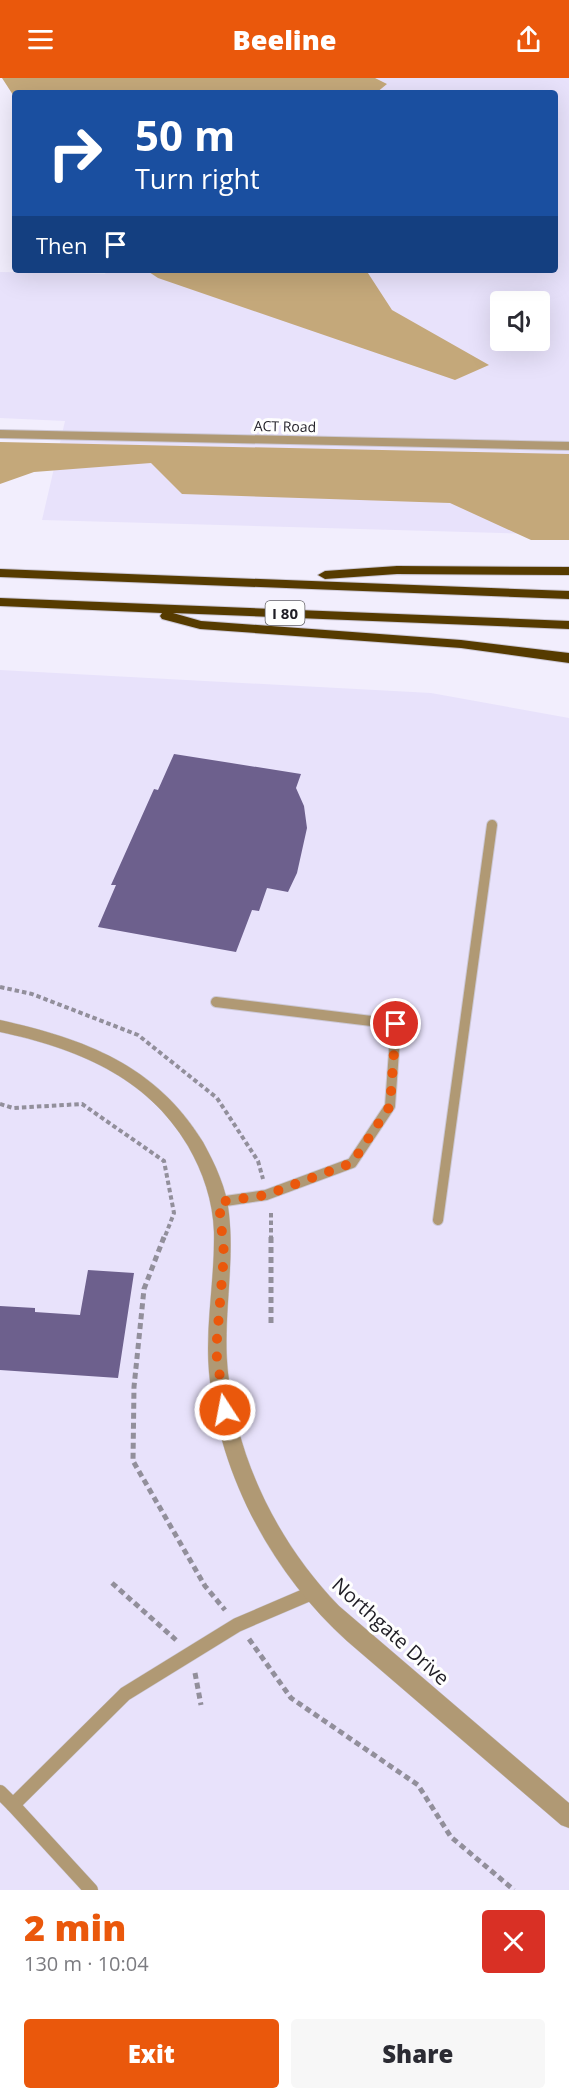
<!DOCTYPE html>
<html lang="en">
<head>
<meta charset="utf-8">
<style>
	body { margin:0; font-family:"Open Sans",sans-serif; background:#f7f7f7; color:#2b2b33; height:100vh; display:flex; flex-direction:column; font-size:22px; white-space:nowrap }
	* { box-sizing:border-box; margin:0 }
	p { font-size:20px; color:#7c7c81 }
	.icon { flex:none; width:33px; height:33px; fill:none; stroke:currentColor; stroke-width:2; stroke-linecap:round; stroke-linejoin:round }
	.map { position:relative; height:1812px; overflow:hidden }
	.sheet { display:flex; flex-direction:column; background:#fff; flex:1 }
	.sheet>* { flex:none }
	.banner { position:absolute; left:12px; top:12px; width:546px; height:183px; border-radius:6px; box-shadow:0 6px 24px #0002; background:#1a4fa0; color:#fff; overflow:hidden }
	.tools { position:absolute; left:490px; top:213px; display:grid; gap:12px }
	.tools a { display:grid; place-items:center; width:60px; height:60px; border-radius:6px; background:#fff; box-shadow:0 6px 24px #0002; font-size:30px }
	.pin { position:absolute; display:grid; place-items:center; width:51px; height:51px; color:#fff; margin:-26px; border:3px solid #fff; border-radius:50%; box-shadow:0 2px 6px #0007 }
	.me { position:absolute; width:66px; margin:-33px; rotate:349deg; stroke-linejoin:round; filter:drop-shadow(0 0 4px #0008) }
	.turn { display:flex; align-items:center; gap:21px; height:126px; padding:0 24px; font-size:27px }
	.turn .icon { width:78px; height:78px; stroke-width:2.5 }
	.turn b { display:block; font-size:42px; line-height:51px }
	.then { display:flex; align-items:center; height:57px; padding:0 24px; background:#0003; gap:12px; font-size:22px }
	.round { display:grid; place-items:center; flex:none; width:63px; height:63px; border-radius:6px; background:#f7f7f7 }
	.overview { display:flex; align-items:center; justify-content:space-between; height:102px; padding:0 24px }
	h1 { font-size:36px; font-weight:800; line-height:45px; color:#ea580c }
	.action { display:flex; gap:12px; margin-top:auto; padding:12px 24px }
	.action a { flex:1; height:69px; border-radius:6px; background:#ea580c; color:#fff; font-size:24px; font-weight:800; line-height:69px; text-align:center }
	.action a+a { background:#f7f7f7; color:#2b2b33 }
	header { display:flex; justify-content:space-between; align-items:center; height:78px; padding:0 24px; background:#ea580c; color:#fff; font-size:27px; font-weight:800 }
	.map>svg:first-child { display:block }
	.built { fill:#e8e2fb; fill-rule:evenodd }
	.forest { fill:#c4a87a }
	.building { fill:#6d608d }
	.lines { fill:none; stroke-linecap:round; stroke-linejoin:round }
	.service-far2-casing { stroke:#ccc8d6; stroke-width:10 }
	.service-far1-casing { stroke:#ccc8d6; stroke-width:12 }
	.service-casing { stroke:#ccc8d6; stroke-width:15 }
	.minor-casing { stroke:#ccc8d6; stroke-width:1 }
	.motorway-casing { stroke:#ccc8d6; stroke-width:2 }
	.path-far1 { stroke:#928f9b; stroke-width:4; stroke-dasharray:4.5 3; stroke-linecap:butt }
	.path { stroke:#928f9b; stroke-width:5; stroke-dasharray:6 4; stroke-linecap:butt }
	.service-far2 { stroke:#b09974; stroke-width:8 }
	.service-far1 { stroke:#b09974; stroke-width:10 }
	.service { stroke:#b09974; stroke-width:14 }
	.minor { fill:#b09974; fill-rule:evenodd }
	.motorway { fill:#563b00; fill-rule:evenodd }
	.route { stroke:#ea580c; stroke-width:10; stroke-dasharray:0 18 }
	.labels { text-anchor:middle; dominant-baseline:central; stroke-width:6; stroke-linejoin:round; paint-order:stroke }
	.far-street-label { font-size:14px; fill:#1f1d25; stroke:#fefefe }
	.shield { fill:#fefefe; stroke:#626066; stroke-width:1.5 }
	.shield-label { font-size:15px; font-weight:bold; fill:#1f1d25 }
	.near-street-label { font-size:20px; fill:#1f1d25; stroke:#fefefe }
</style>
</head>
<body>
<header><svg class="icon" aria-label="menu" viewBox="0 0 24 24"><path d="M4 6h16M4 12h16M4 18h16"/></svg>Beeline<svg class="icon" aria-label="share" viewBox="0 0 24 24"><path d="M12 15V3M7 8l5-5 5 5M5 13v7h14v-7"/></svg></header>
<div class="map">
<svg width="569" height="1812" viewBox="0 0 569 1812">
	<rect width="100%" height="100%" fill="#f2eefd"/>
	<g class="built">
		<path d="M148 0H569V457L42 442 65 343 0 340V194L105 196 107 192H555V15H144ZM501 224H540V262H501Z"/>
		<polygon points="0,592 431,615 569,640 569,1812 0,1812"/>
	</g>
	<g class="forest">
		<polygon points="2,0 375,0 387,6 376,15 15,15 15,20"/>
		<polygon points="146,192 366,192 392,232 489,287 455,302 158,200"/>
		<polygon points="0,364 569,376 569,462 531,462 450,425 182,416 151,385 34,394 0,406"/>
	</g>
	<g class="building">
		<polygon points="174,676 301,696 296,710 304,728 307,750 297,795 288,814 267,810 259,833 252,832 236,874 98,849 116,807 111,807 154,711 158,712"/>
		<polygon points="88,1192 134,1195 118,1300 0,1292 0,1228 35,1230 35,1234 80,1237"/>
	</g>
	<g class="lines">
		<g class="service-far2-casing">
			<polyline id="service-far2" points="0,356 569,368"/>
		</g>
		<g class="service-far1-casing">
			<g id="service-far1">
				<polyline points="216,924 396,946 390,1028 352,1085 266,1117 219,1124"/>
				<polyline points="438,1142 492,747"/>
			</g>
		</g>
		<g class="service-casing">
			<g id="service">
				<polyline points="0,1714 13,1727 125,1616 237,1547 314,1514"/>
				<polyline points="13,1727 91,1812"/>
			</g>
		</g>
		<g class="minor-casing">
			<path id="minor" d="M0 942C85 961 156 987 203 1064 215 1086 227 1111 229 1136 235 1189 222 1242 228 1295 237 1382 278 1465 339 1528L569 1725V1750L561 1747 347 1563C271 1494 219 1396 209 1294 205 1247 215 1201 214 1154 213 1123 203 1094 188 1068 147 998 75 970 0 954Z"/>
		</g>
		<g class="motorway-casing">
			<g id="motorway">
				<polygon points="397,488 569,489 569,497 397,496 325,501 318,497 325,493"/>
				<polygon points="0,491 569,513 569,521 0,499"/>
				<polygon points="0,520 569,543 569,551 173,535 201,543 461,562 569,575 569,585 461,570 200,551 162,541 160,538 162,535 0,528"/>
			</g>
		</g>
		<g class="path-far1">
			<polyline points="0,909 32,916 138,957 217,1020 258,1083 263,1101"/>
			<polyline points="0,1026 13,1030 82,1026 164,1083 174,1135 164,1161"/>
			<polyline points="271,1135 271,1161"/>
		</g>
		<g class="path">
			<polyline points="164,1159 144,1211 134,1309 133,1383 205,1508 225,1532"/>
			<polyline points="271,1159 271,1245"/>
			<polyline points="112,1505 176,1562"/>
			<polyline points="249,1561 291,1620 418,1707 451,1759 514,1812"/>
			<polyline points="195,1595 201,1627"/>
		</g>
		<use href="#service-far2" class="service-far2"/>
		<use href="#service-far1" class="service-far1"/>
		<use href="#service" class="service"/>
		<use href="#minor" class="minor"/>
		<use href="#motorway" class="motorway"/>
	</g>
	<g class="lines">
		<polyline class="route" points="225,1332 216,1273 224,1176 219,1124 266,1117 352,1085 390,1028 396,946"/>
	</g>
	<g class="labels">
		<g class="far-street-label">
			<text transform="translate(285 348) rotate(1)">ACT Road</text>
		</g>
		<rect class="shield" x="265.5" y="523" width="39" height="24" rx="4.5"/>
		<g class="shield-label">
			<text x="285" y="535">I 80</text>
		</g>
		<g class="near-street-label">
			<text transform="translate(391 1553) rotate(42)">Northgate Drive</text>
		</g>
	</g>
</svg>
<div class="tools">
<a><svg class="icon" aria-label="sound" viewBox="0 0 24 24"><path d="M4 9h4l5-4v14l-5-4H4zM17 9q2 3 0 6"/></svg></a>
</div>
<div class="pin" style="left:396px;top:946px;background:#d93025"><svg class="icon" aria-label="arrive" viewBox="0 0 24 24"><path d="M6 21V4h12l-3 4 3 4H6"/></svg></div>
<svg class="me" style="left:225px;top:1332px" viewBox="-20 -20 40 40"><circle r="17" fill="#ea580c" stroke="#fff" stroke-width="3"/><path d="M0-11L8 9 0 5-8 9z" fill="#fff"/></svg>
<div class="banner">
<div class="turn"><svg class="icon" aria-label="right" viewBox="0 0 24 24"><path d="M7 20v-9h11M14 6l5 5-5 5"/></svg><div><b>50 m</b>Turn right</div></div>
<div class="then">Then<svg class="icon" aria-label="arrive" viewBox="0 0 24 24"><path d="M6 21V4h12l-3 4 3 4H6"/></svg></div>
</div>
</div>
<section class="sheet">
<div class="overview"><div><h1>2 min</h1><p>130 m · 10:04</p></div><a class="round" style="background:#d93025;color:#fff"><svg class="icon" aria-label="close" viewBox="0 0 24 24"><path d="M6 6l12 12M18 6L6 18"/></svg></a></div>
<div class="action"><a>Exit</a><a>Share</a></div>
</section>
</body>
</html>
